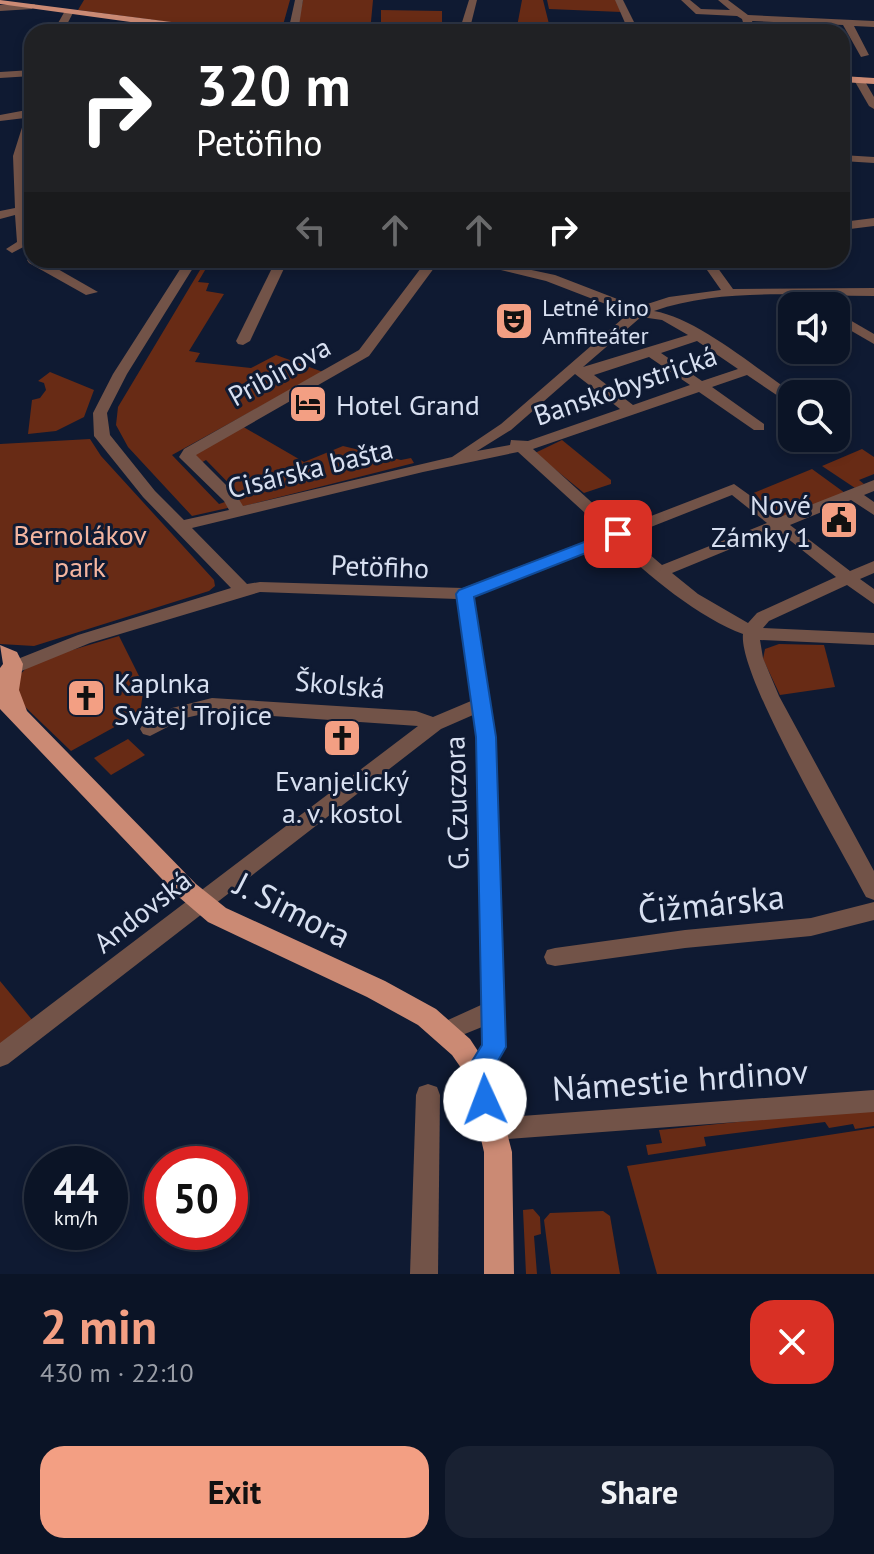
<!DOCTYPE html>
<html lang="en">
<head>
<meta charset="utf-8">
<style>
	body { margin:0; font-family:"PT Sans",sans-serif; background:#192132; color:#f1f3f6; height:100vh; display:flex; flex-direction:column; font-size:30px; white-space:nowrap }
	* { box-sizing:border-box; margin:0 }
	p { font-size:26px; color:#9a9ea7 }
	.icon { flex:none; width:44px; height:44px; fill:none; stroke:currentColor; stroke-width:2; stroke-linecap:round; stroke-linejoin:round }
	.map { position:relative; height:1274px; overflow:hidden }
	.details { display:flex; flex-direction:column; background:#0b1426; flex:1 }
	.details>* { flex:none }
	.top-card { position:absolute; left:24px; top:24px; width:826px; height:244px; border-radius:24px; box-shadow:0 4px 12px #0003,0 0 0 2px #2b3343; background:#202124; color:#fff; overflow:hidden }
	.controls { position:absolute; left:778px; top:292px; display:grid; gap:16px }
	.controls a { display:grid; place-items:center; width:72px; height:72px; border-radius:16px; background:#0b1426; box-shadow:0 4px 12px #0003,0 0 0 2px #2b3343; font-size:40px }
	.speed { position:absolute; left:24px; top:1146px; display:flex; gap:16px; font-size:40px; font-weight:700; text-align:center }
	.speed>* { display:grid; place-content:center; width:104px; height:104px; border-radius:50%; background:#0b1426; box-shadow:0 4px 12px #0003,0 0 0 2px #2b3343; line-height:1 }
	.speed small { font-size:20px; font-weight:400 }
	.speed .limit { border:12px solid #d22; background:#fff; color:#111 }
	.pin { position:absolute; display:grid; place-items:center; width:68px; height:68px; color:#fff; margin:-34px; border-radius:16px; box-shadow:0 4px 12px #0006 }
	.me { position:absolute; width:88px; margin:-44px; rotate:358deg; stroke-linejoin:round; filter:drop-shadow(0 0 6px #0008) }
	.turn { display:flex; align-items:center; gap:28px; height:168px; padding:0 40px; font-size:36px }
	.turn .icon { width:104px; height:104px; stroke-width:2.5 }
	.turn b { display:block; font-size:56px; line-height:68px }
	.lanes { display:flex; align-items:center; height:76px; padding:0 40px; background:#0003; justify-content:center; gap:40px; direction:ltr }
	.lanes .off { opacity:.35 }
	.round { display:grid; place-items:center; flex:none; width:84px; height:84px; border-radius:24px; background:#192132 }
	.summary { display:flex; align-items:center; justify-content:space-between; height:136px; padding:0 40px }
	h1 { font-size:48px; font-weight:700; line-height:60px; color:#f39f83 }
	.cta { display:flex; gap:16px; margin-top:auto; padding:16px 40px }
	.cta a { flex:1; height:92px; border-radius:24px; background:#f39f83; color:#111; font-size:32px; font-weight:700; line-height:92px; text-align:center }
	.cta a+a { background:#192132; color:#f1f3f6 }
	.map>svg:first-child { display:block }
	.green { fill:#682b15 }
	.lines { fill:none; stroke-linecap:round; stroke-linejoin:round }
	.minor { fill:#725348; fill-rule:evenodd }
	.major { fill:#cb8a74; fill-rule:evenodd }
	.route { fill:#1a73e8; stroke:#114b97; stroke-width:2 }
	.labels { text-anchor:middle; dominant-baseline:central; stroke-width:6; stroke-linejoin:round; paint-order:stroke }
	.far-poi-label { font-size:24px; fill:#d8e0f1; stroke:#0f1a32; text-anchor:start }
	.street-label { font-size:28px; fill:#d8e0f1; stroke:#0f1a32 }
	.poi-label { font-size:28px; fill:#d8e0f1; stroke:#0f1a32; text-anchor:start }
	.park-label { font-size:28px; fill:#f3b5a0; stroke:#0f1a32 }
	.near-street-label { font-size:34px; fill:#d8e0f1; stroke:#0f1a32 }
</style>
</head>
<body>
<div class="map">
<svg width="874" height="1274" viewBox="0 0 874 1274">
	<rect width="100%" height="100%" fill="#0f1a32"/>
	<g class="green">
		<polygon points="84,0 290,0 283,25 288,26 288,32 246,32 78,10"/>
		<polygon points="303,0 373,0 370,32 296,32"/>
		<polygon points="522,0 543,0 551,32 516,32"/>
		<polygon points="547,0 617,0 621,12 549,9"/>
		<polygon points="381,10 442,11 442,23 446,27 414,29 412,32 381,31"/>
		<polygon points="206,260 211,260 198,282 209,283 206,291 224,294 189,351 200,353 195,362 251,368 276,355 323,372 172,455 219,504 228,501 232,507 192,516 128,447 116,425 118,407"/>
		<polygon points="50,372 94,390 84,417 56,431 28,434 32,400 40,398 46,390 44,383 38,381"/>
		<polygon points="240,425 304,462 343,446 401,460 411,458 414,463 240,507 237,502 242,497 206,460 199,464 195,460 196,450"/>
		<polygon points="90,439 101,456 214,580 215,586 209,591 34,646 0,644 0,444"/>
		<polygon points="562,440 611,480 611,484 584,493 535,453"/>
		<polygon points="862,449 874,457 874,474 859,480 864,484 855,488 822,466"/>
		<polygon points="812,469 845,493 783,518 751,494"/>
		<polygon points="119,636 144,686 140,713 71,751 19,701 14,681 32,662"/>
		<polygon points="779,644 824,645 835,687 780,695 763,659 765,649"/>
		<polygon points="128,739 145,755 111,775 94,758"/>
		<polygon points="0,981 33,1021 0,1047"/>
		<polygon points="874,1108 874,1126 855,1129 853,1124 829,1128 825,1122 704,1137 706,1146 648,1155 646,1145 662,1143 659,1130"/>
		<polygon points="874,1128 874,1274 657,1274 627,1166"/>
		<polygon points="533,1209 540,1217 541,1234 534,1236 537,1274 526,1274 523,1210"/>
		<polygon points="603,1211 610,1216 620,1274 551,1274 544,1220 550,1213"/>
	</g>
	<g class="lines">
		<g class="minor">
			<polygon points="295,0 303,0 298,32 288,32"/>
			<polygon points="469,0 477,0 469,32 459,32"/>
			<polygon points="615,0 623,0 639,32 629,32"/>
			<polygon points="681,0 690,0 701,9 730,10 718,0 728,0 748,15 874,21 874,27 854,26 869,55 861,57 843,25 752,21 756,32 746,32 742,19 737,16 696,14"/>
			<polygon points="35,4 32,9 0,11 0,5"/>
			<polygon points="66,9 74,11 63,32 53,32"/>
			<polygon points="150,19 163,32 153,32 145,22"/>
			<polygon points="32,70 32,76 0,78 0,72"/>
			<polygon points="859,77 863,78 874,97 874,109 869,106 854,80"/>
			<polygon points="32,109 32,130 25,156 29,244 12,253 6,249 17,242 15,215 0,219 0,211 15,208 13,156 25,118 0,121 0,115"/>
			<polygon points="842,155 874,157 874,163 842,161"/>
			<polygon points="874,218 874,226 842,230 842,222"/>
			<polygon points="32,256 32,260 42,260 98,292 86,295 29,263 27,260"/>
			<path d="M186 260H198L127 374 107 413 110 435 155 491 184 520 229 510 224 501 182 460 179 457 184 449 359 350 427 260H440L369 356 196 455 237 496 243 506 452 457 501 424 629 313 546 281 460 260H484L555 275 638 307 669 297 721 290 700 260H712L733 289 874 288V296C803 296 722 287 654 311 697 318 757 369 794 394H792V403L787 402 747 375 712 387 764 424V430H754L699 392 533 449 620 528 734 484 780 517 874 480V491L864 495 874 502V515L851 500 790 525 850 571 874 561V573L860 579 874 589V604L847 585 769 621 763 628 874 633V645L760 640 763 658 779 696 874 871V900L866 897C842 850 738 676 743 634 703 620 643 573 615 542L474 597 496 737 506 1047 487 1079 478 1082 469 1079 466 1071 482 1045V1027L445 1042 437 1039 433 1032 437 1025 481 1005 476 737 473 715 441 729 8 1064 0 1067V1043L418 726 212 712 185 718 150 736 143 734 140 729 143 724 172 708 212 698 416 711 433 717 471 701 457 599 260 592 90 643 19 672H5L3 668 5 664 78 635 231 588 143 497 94 436 93 413 113 374ZM641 317 662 320 688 335 583 367ZM697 341 738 369 702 381 661 353ZM649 357 690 385 633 405 594 375ZM575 374 620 409 528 441 511 440 510 445 477 451 511 430ZM518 452 607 533 463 588 260 582 247 584 192 528 423 472ZM732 495 767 523 662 565 628 536ZM777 530 836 577 757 613 748 623 698 594 672 573Z"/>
			<polygon points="276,260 288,260 250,341 243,345 238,344 236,341"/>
			<polygon points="836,312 874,334 874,344 836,322"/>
			<polygon points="874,902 874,920 811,936 685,948 555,966 547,964 544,957 547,950 555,948 685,930 811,918"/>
			<polygon points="428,1084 437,1087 440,1095 438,1274 410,1274 416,1095 419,1087"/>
			<polygon points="874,1090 874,1112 493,1140 484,1137 481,1129 484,1121 493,1118"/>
		</g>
		<g class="major">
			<polygon points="0,0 226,29 231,32 203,32 0,4"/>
			<polygon points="842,76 874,78 874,84 842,82"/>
			<polygon points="0,645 17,652 23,664 19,690 27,711 196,884 226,908 385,981 436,1009 470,1039 491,1071 512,1152 514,1274 484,1274 484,1152 466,1075 452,1055 418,1025 367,997 208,922 180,898 0,709 0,668 3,664"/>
		</g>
	</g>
	<polygon class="route" points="618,529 624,530 626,534 624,538 474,597 496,737 506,1047 491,1073 498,1100 494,1108 485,1111 476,1108 466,1071 482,1045 476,737 456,594 459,590"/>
	<defs>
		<g id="theatre-square" transform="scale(2)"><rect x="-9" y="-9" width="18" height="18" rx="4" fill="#f39f83" stroke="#0f1a32"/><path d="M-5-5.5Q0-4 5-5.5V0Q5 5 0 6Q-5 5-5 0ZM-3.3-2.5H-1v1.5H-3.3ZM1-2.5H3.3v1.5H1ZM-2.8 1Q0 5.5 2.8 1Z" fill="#111"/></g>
		<g id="hotel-square" transform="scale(2)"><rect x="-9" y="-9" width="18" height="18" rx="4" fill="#f39f83" stroke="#0f1a32"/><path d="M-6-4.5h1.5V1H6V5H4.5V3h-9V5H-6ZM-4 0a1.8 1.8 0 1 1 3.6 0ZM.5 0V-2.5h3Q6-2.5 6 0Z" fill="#111"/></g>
		<g id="civic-square" transform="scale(2)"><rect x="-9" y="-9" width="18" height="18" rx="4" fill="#f39f83" stroke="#0f1a32"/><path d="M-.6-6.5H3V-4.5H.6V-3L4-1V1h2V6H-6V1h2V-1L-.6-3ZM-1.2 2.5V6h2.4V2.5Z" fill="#111"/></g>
		<g id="church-square" transform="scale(2)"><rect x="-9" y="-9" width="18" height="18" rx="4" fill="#f39f83" stroke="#0f1a32"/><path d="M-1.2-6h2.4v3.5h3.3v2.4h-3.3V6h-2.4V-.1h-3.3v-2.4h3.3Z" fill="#111"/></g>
	</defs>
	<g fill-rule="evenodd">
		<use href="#theatre-square" x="514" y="321"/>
		<use href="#hotel-square" x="308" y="404"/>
		<use href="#civic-square" x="839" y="520"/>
		<use href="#church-square" x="86" y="698"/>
		<use href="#church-square" x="342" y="738"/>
	</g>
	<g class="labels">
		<g class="far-poi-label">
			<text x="542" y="307">Letné kino<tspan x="542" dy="28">Amfiteáter</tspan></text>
		</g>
		<g class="street-label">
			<text transform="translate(279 371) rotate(-29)">Pribinova</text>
			<text transform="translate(625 385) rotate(-19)">Banskobystrická</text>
			<text transform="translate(310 468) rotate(-14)">Cisárska bašta</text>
			<text transform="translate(380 566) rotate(2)">Petöfiho</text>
			<text transform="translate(340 684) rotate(5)">Školská</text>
			<text transform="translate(456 803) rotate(-92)">G. Czuczora</text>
			<text transform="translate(142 911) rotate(-38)">Andovská</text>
		</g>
		<g class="poi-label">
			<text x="336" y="404">Hotel Grand</text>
			<text x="811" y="504" text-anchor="end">Nové<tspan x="811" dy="32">Zámky 1</tspan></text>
			<text x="114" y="682">Kaplnka<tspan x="114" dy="32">Svätej Trojice</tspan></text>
			<text x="342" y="780" text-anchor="middle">Evanjelický<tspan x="342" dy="32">a. v. kostol</tspan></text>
		</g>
		<g class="park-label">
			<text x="80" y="534">Bernolákov<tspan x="80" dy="32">park</tspan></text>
		</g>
		<g class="near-street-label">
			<text transform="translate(711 903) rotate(-6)">Čižmárska</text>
			<text transform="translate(293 909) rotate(27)">J. Simora</text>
			<text transform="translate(680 1079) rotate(-4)">Námestie hrdinov</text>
		</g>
	</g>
</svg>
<div class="controls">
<a><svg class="icon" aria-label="sound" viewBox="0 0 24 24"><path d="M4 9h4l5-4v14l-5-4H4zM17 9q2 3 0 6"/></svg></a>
<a><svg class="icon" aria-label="search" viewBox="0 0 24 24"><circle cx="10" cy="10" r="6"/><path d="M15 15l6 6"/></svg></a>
</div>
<div class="speed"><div>44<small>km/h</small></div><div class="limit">50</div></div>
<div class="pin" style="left:618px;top:534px;background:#d93025"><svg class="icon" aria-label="arrive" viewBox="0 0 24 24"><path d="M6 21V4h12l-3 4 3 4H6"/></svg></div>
<svg class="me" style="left:485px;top:1100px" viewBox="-20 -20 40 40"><circle r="19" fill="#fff"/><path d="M0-13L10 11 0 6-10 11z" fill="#1a73e8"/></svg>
<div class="top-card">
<div class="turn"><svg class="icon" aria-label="right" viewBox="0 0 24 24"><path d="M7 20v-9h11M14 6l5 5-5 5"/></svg><div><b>320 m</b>Petöfiho</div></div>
<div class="lanes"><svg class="icon off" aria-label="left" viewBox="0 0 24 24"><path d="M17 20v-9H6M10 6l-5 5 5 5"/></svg><svg class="icon off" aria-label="ahead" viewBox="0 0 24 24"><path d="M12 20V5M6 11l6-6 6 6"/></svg><svg class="icon off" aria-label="ahead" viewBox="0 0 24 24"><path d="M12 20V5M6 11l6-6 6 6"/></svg><svg class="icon" aria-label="right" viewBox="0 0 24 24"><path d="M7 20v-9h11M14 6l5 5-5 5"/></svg></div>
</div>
</div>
<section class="details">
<div class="summary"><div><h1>2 min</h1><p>430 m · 22:10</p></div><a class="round" style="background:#d93025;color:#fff"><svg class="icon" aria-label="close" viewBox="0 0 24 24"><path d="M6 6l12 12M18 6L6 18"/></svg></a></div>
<div class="cta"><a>Exit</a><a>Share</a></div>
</section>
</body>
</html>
